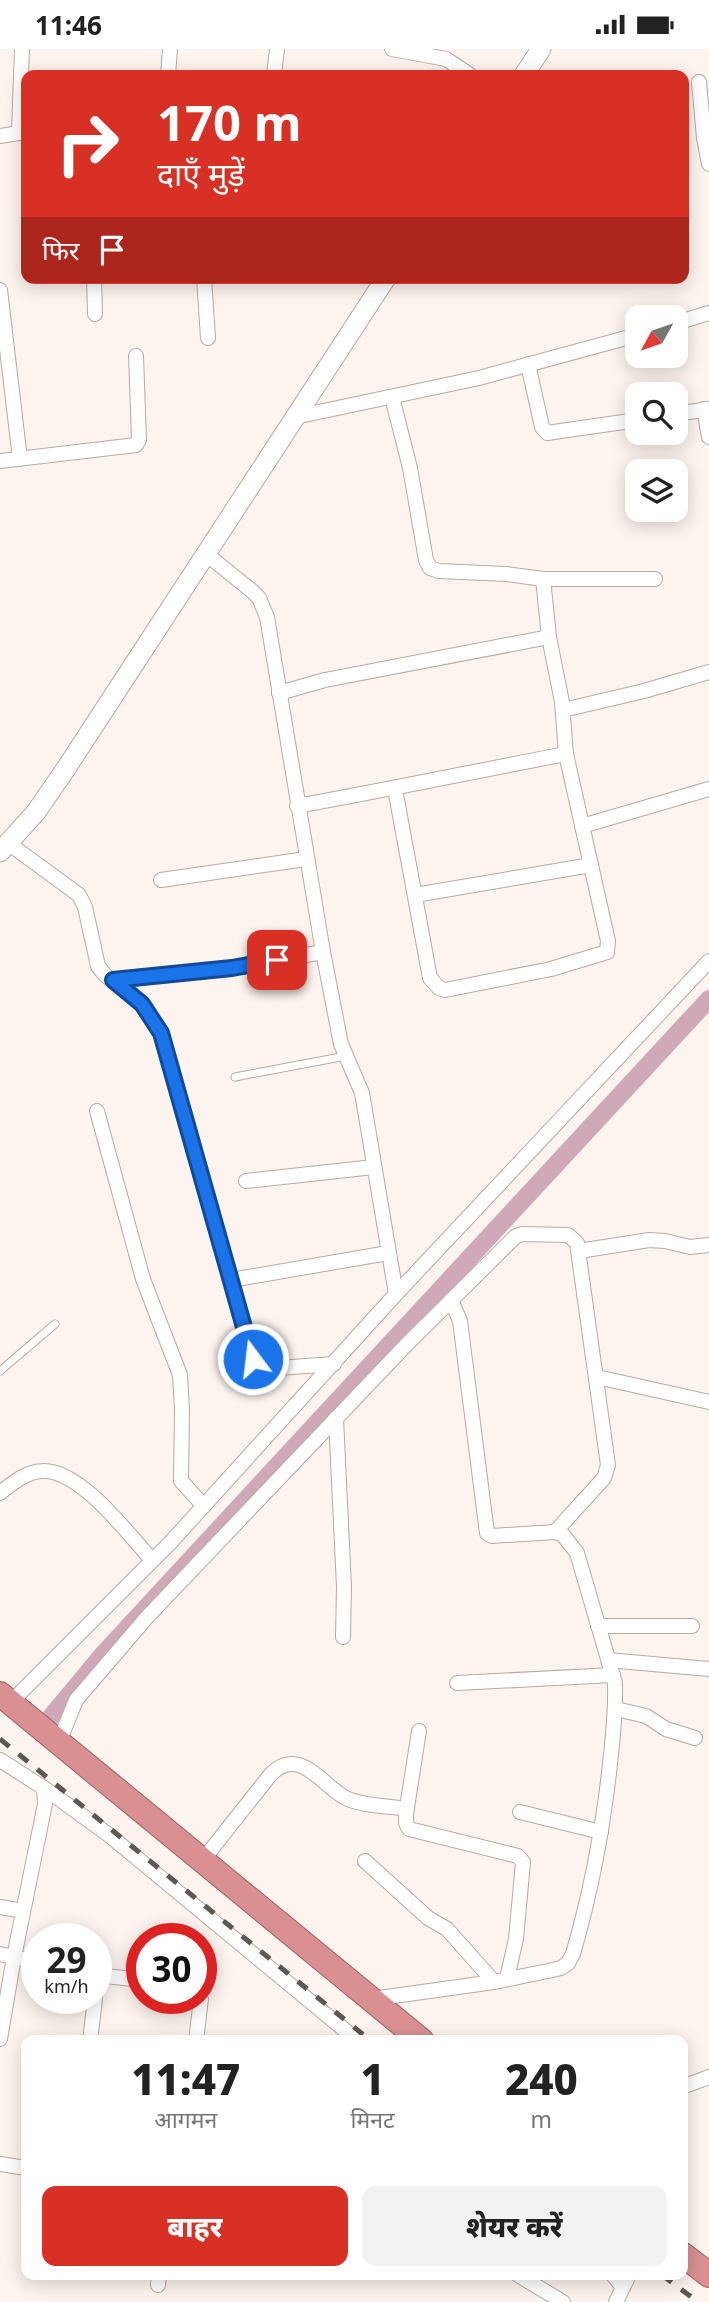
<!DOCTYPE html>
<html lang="hi">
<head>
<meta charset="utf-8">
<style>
	body { margin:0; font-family:"Noto Sans","Noto Sans Devanagari",sans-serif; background:#f2f2f2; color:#222; height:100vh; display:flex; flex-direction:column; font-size:26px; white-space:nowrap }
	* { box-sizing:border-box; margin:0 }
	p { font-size:23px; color:#767676 }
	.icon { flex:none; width:38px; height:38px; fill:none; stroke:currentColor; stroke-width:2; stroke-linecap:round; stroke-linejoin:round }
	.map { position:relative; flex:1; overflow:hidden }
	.sheet { position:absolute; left:21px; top:1986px; width:667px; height:245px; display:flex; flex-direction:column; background:#fff; border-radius:14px; box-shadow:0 4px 18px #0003 }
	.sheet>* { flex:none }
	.hud { position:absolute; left:21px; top:21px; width:668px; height:214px; border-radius:14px; box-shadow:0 4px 18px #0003; background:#d93025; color:#fff; overflow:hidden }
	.needle { width:46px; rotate:230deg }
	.fabs { position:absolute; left:625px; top:256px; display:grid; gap:14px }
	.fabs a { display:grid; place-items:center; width:63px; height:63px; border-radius:14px; background:#fff; box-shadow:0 4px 18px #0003; font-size:35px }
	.speed { position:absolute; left:21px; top:1874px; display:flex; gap:14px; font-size:35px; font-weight:700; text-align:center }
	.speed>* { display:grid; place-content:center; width:91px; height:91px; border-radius:50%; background:#fff; box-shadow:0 4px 18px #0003; line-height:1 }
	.speed small { font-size:18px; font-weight:400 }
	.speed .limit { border:10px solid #d22; background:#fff; color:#111 }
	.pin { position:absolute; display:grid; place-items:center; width:60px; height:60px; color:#fff; margin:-30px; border-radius:14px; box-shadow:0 4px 10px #0006 }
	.me { position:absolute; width:77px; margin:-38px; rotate:345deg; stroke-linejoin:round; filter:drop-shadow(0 0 5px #0008) }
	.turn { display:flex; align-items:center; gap:24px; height:147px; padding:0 21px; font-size:32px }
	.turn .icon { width:91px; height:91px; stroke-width:2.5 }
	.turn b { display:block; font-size:49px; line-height:60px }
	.then { display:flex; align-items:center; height:66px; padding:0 21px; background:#0003; gap:14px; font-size:26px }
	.eta { display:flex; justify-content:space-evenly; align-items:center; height:119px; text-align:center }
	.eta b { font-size:42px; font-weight:800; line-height:49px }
	.action { display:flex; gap:14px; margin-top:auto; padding:14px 21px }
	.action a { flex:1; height:80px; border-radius:14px; background:#d93025; color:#fff; font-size:28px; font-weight:800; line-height:80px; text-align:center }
	.action a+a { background:#f2f2f2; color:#222 }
	.status { display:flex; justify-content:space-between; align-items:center; height:49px; padding:0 35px; background:#fff; direction:ltr }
	.status svg { height:19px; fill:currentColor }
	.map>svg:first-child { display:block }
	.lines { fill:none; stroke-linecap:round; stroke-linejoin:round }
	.canal { stroke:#d0a9b9; stroke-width:18 }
	.service-casing { stroke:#b9a9a2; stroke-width:9 }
	.minor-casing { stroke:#b9a9a2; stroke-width:16 }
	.tertiary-casing { stroke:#b9a9a2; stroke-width:21 }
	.trunk-casing { stroke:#9d5f60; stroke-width:26 }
	.service { stroke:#fff; stroke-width:7 }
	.minor { stroke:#fff; stroke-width:14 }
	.tertiary { stroke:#fff; stroke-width:19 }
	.trunk { stroke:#da9093; stroke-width:24 }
	.rail { stroke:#5f5754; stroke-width:5; stroke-dasharray:12 12; stroke-linecap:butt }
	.route-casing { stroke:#114b97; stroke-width:18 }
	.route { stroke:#1a73e8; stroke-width:12 }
</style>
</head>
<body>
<div class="status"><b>11:46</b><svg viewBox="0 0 49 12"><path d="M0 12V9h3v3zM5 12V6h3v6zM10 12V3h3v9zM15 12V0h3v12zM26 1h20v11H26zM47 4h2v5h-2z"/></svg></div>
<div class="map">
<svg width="709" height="2253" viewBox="0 0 709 2253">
	<rect width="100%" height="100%" fill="#fef4ef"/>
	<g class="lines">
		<polyline class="canal" points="40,1681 104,1604 709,950"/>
		<g class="service-casing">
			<g id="service">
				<polyline points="235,1028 346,1007"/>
				<polyline points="0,1322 55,1275"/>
			</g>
		</g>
		<g class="minor-casing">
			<g id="minor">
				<polyline points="392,0 446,10 470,26"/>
				<polyline points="168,26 170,0"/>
				<polyline points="274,26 277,0"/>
				<polyline points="699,33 704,89 709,115"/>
				<polyline points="19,84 22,0"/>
				<polyline points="0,87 25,83"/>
				<polyline points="94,229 95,265"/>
				<polyline points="204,229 208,289"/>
				<polyline points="0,241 20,410"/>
				<polyline points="676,274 709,264"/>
				<polyline points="528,315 542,378 547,384 637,371"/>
				<polyline points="392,348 410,419 426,511 430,519 439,522 506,525 543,530 655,530"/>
				<polyline points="704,360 709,388"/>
				<polyline points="676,365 709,360"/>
				<polyline points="295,368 479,329 637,286"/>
				<polyline points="0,412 136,396 139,391 136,307"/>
				<polyline points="205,504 252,542 259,549 267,568 323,903 341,995 362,1044 396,1245"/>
				<polyline points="279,644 325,631 549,588"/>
				<polyline points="563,661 644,642 709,623"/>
				<polyline points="395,740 430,929 439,939 445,941 551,920 607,903 608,892 566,705 562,653 549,588 543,530"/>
				<path d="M297 757C387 741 476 722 566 705"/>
				<polyline points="582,777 709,740"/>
				<polyline points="8,794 79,846 85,858 98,917 105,926 142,955 161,984 254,1313 264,1320 334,1315"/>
				<polyline points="161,831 306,810"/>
				<polyline points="415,846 591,816"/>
				<polyline points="113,931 232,919 323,903"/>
				<polyline points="97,1062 143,1230 180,1326 182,1361 181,1432 204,1457"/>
				<polyline points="246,1132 374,1118"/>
				<polyline points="579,1202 649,1191 665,1192 690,1198 709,1196"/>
				<polyline points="231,1231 388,1204"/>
				<polyline points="597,1328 709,1353"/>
				<polyline points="336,1369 344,1538 343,1588"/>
				<path d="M0 1444C13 1434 25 1423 42 1422 79 1419 129 1486 152 1511"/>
				<polyline points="598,1577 692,1577"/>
				<polyline points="608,1611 709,1620"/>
				<polyline points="457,1634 613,1626"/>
				<polyline points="10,1654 170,1494 396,1245 709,912"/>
				<polyline points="616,1660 646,1667 666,1680 695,1689"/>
				<polyline points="419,1682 406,1765 406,1774 409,1780 518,1807 523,1813 516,1890 507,1929"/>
				<polyline points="59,1693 76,1651 148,1567 408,1294 516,1187 523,1185 568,1186 577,1194 608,1416 604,1429 555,1483"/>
				<polyline points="0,1711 44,1739 109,1786 358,1992"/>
				<polyline points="520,1763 601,1783"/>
				<path d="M203 1811 271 1725C300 1696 323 1738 346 1749 361 1757 390 1757 407 1760"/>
				<polyline points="365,1812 428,1869 447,1880 494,1933"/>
				<polyline points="0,1858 23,1862"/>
				<polyline points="0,1905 37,1913"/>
				<polyline points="96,1926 142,1931"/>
				<path d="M372 1950 494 1933 548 1922 561 1919 568 1914 573 1905C591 1843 603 1780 610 1715 613 1688 616 1661 615 1634L577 1504 563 1486 555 1483 492 1487 487 1484 460 1272 451 1251"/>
				<polyline points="0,1990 14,1908 45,1755 44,1739"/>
				<polyline points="90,1992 95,1950"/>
				<polyline points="196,1992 201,1950"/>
				<polyline points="682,2038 709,2028"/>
				<polyline points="0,2115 26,2119"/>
				<polyline points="518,2226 563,2253"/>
				<polyline points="613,2226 622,2237"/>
				<polyline points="158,2236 159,2226"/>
				<polyline points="616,2253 629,2226"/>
			</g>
		</g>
		<g class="tertiary-casing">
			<g id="tertiary">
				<polyline points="524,26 541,0"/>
				<polyline points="0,803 36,763 65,721 386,229"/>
			</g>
		</g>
		<g class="trunk-casing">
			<g id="trunk">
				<polyline points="0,1645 422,1992"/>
				<polyline points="682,2205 709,2226"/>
			</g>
		</g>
		<use href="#service" class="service"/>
		<use href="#minor" class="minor"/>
		<use href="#tertiary" class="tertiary"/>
		<use href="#trunk" class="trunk"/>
		<g class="rail">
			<polyline points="0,1690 371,1992"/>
			<polyline points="662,2226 698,2253"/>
		</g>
	</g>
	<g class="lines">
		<g class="route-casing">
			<polyline id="route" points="253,1310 161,984 142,955 113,931 232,919 277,911"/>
		</g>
		<use href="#route" class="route"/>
	</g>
</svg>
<div class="fabs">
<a><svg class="needle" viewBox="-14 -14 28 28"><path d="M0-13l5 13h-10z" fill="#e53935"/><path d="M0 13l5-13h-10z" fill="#767676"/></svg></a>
<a><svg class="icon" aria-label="search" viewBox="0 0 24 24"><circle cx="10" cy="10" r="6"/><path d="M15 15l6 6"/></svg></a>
<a><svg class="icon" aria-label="layers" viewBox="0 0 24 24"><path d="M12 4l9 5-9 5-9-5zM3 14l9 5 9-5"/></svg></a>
</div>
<div class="speed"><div>29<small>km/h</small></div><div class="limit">30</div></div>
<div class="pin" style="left:277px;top:911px;background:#d93025"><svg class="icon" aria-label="arrive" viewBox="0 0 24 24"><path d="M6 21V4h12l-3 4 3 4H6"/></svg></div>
<svg class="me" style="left:253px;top:1310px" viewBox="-20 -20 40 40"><circle r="17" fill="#1a73e8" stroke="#fff" stroke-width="3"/><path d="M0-11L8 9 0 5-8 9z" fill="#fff"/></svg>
<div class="hud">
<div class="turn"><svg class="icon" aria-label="right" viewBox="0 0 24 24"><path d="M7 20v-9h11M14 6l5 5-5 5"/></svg><div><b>170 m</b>दाएँ मुड़ें</div></div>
<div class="then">फिर<svg class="icon" aria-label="arrive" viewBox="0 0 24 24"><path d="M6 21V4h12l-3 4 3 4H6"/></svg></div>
</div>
<section class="sheet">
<div class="eta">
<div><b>11:47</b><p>आगमन</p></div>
<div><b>1</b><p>मिनट</p></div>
<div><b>240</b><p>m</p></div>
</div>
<div class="action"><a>बाहर</a><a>शेयर करें</a></div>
</section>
</div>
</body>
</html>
